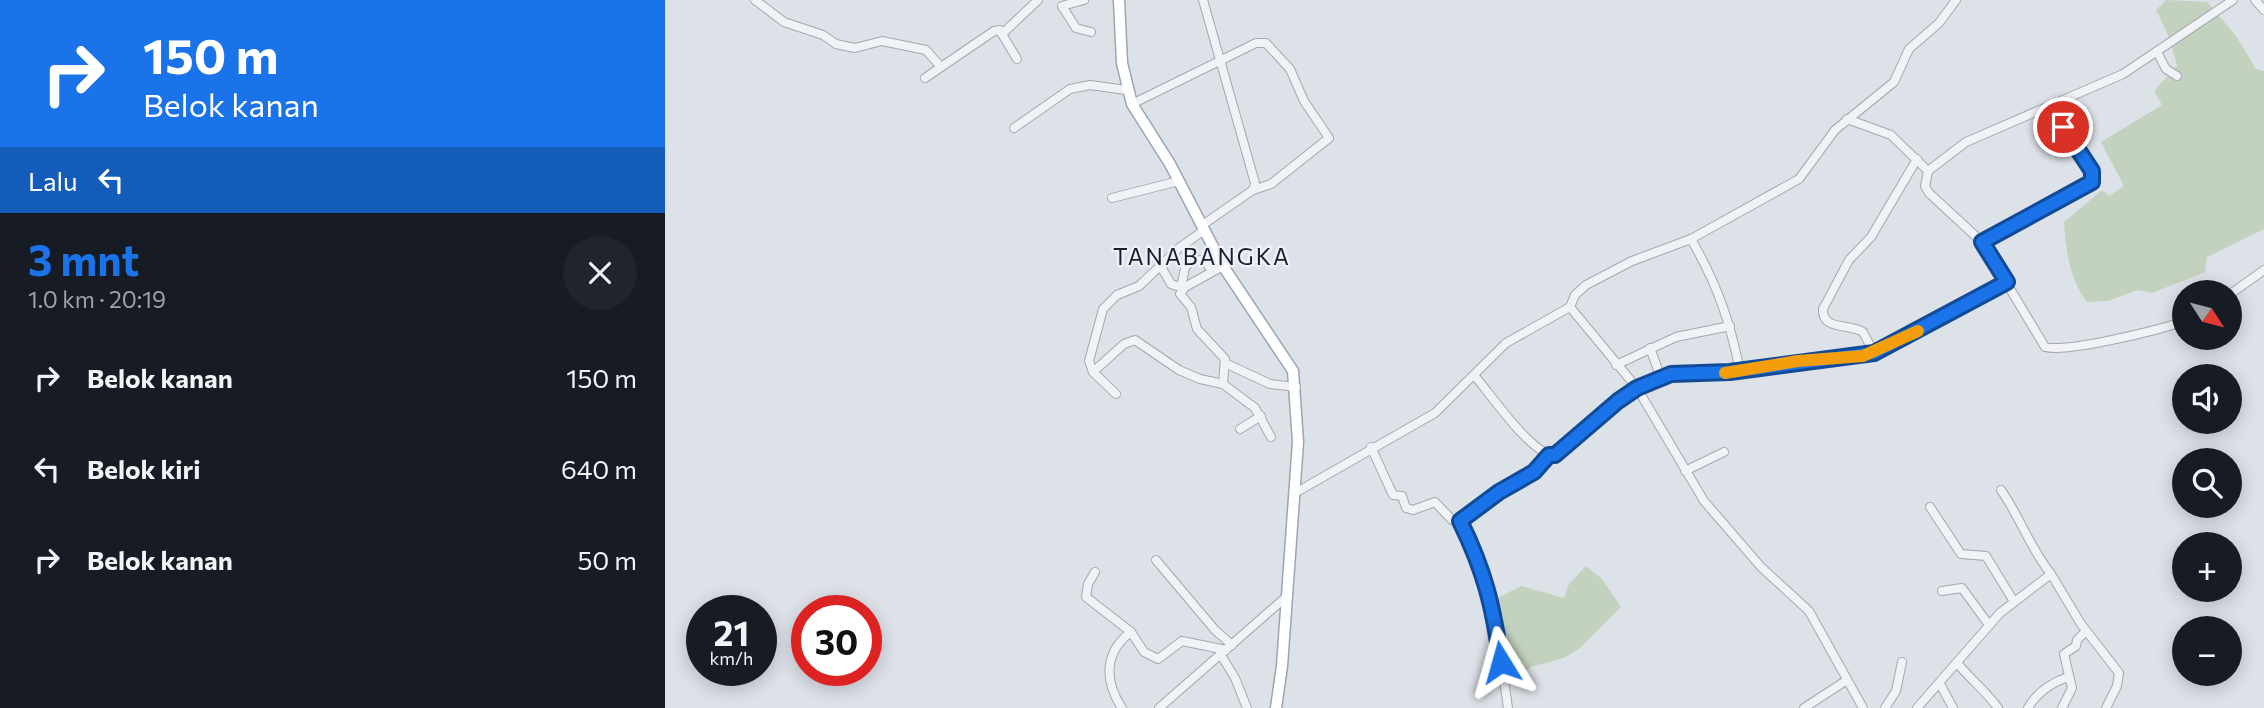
<!DOCTYPE html>
<html lang="id">
<head>
<meta charset="utf-8">
<style>
	body { margin:0; font-family:Commissioner,sans-serif; background:#20242c; color:#f1f3f6; height:100vh; display:flex; flex-direction:column; font-size:26px; white-space:nowrap }
	* { box-sizing:border-box; margin:0 }
	p { font-size:23px; color:#9ea1a6 }
	.icon { flex:none; width:38px; height:38px; fill:none; stroke:currentColor; stroke-width:2; stroke-linecap:round; stroke-linejoin:round }
	.map { position:relative; flex:1; overflow:hidden }
	.panel { display:flex; flex-direction:column; background:#171b24; width:665px }
	.panel>* { flex:none }
	.hud { background:#1a73e8; color:#fff; overflow:hidden }
	.needle { width:46px; rotate:126deg }
	.buttons { position:absolute; left:1507px; top:280px; display:grid; gap:14px }
	.buttons a { display:grid; place-items:center; width:70px; height:70px; border-radius:50%; background:#171b24; box-shadow:0 4px 18px #0003; font-size:35px }
	.speed { position:absolute; left:21px; top:595px; display:flex; gap:14px; font-size:35px; font-weight:700; text-align:center }
	.speed>* { display:grid; place-content:center; width:91px; height:91px; border-radius:50%; background:#171b24; box-shadow:0 4px 18px #0003; line-height:1 }
	.speed small { font-size:18px; font-weight:400 }
	.speed .limit { border:10px solid #d22; background:#fff; color:#111 }
	.pin { position:absolute; display:grid; place-items:center; width:60px; height:60px; color:#fff; margin:-30px; border:4px solid #fff; border-radius:50%; box-shadow:0 2px 7px #0007 }
	.me { position:absolute; width:77px; margin:-38px; rotate:352deg; stroke-linejoin:round; filter:drop-shadow(0 0 5px #0008) }
	.turn { display:flex; align-items:center; gap:24px; height:147px; padding:0 28px; font-size:32px }
	.turn .icon { width:91px; height:91px; stroke-width:2.5 }
	.turn b { display:block; font-size:49px; line-height:60px }
	.then { display:flex; align-items:center; height:66px; padding:0 28px; background:#0003; gap:14px; font-size:26px }
	.round { display:grid; place-items:center; flex:none; width:74px; height:74px; border-radius:37px; background:#20242c }
	.headline { display:flex; align-items:center; justify-content:space-between; height:119px; padding:0 28px }
	h1 { font-size:42px; font-weight:700; line-height:52px; color:#1a73e8 }
	ul { padding:0; list-style:none }
	li { display:flex; align-items:center; gap:21px; height:91px; padding:0 28px }
	li div { flex:1 }
	li b { display:block; font-size:26px }
	li em { font-style:normal }
	main { display:flex; flex:1; min-height:0 }
	.map>svg:first-child { display:block }
	.green { fill:#c3d2be }
	.lines { fill:none; stroke-linecap:round; stroke-linejoin:round }
	.minor-casing { stroke:#a2a8b2; stroke-width:10 }
	.major-casing { stroke:#9ca5b4; stroke-width:13 }
	.minor { stroke:#f0f2f6; stroke-width:8 }
	.major { stroke:#fff; stroke-width:10 }
	.route-casing { stroke:#114b97; stroke-width:18 }
	.route { stroke:#1a73e8; stroke-width:12 }
	.slow { stroke:#f59e0b; stroke-width:12 }
	.labels { text-anchor:middle; dominant-baseline:central; stroke-width:5; stroke-linejoin:round; paint-order:stroke }
	.quarter-label { font-size:23px; letter-spacing:2px; fill:#182030; stroke:#edf0f6 }
</style>
</head>
<body>
<main>
<section class="panel">
<div class="hud">
<div class="turn"><svg class="icon" aria-label="right" viewBox="0 0 24 24"><path d="M7 20v-9h11M14 6l5 5-5 5"/></svg><div><b>150 m</b>Belok kanan</div></div>
<div class="then">Lalu<svg class="icon" aria-label="left" viewBox="0 0 24 24"><path d="M17 20v-9H6M10 6l-5 5 5 5"/></svg></div>
</div>
<div class="headline"><div><h1>3 mnt</h1><p>1.0 km · 20:19</p></div><a class="round"><svg class="icon" aria-label="close" viewBox="0 0 24 24"><path d="M6 6l12 12M18 6L6 18"/></svg></a></div>
<ul>
<li><svg class="icon" aria-label="right" viewBox="0 0 24 24"><path d="M7 20v-9h11M14 6l5 5-5 5"/></svg><div><b>Belok kanan</b></div><em>150 m</em></li>
<li><svg class="icon" aria-label="left" viewBox="0 0 24 24"><path d="M17 20v-9H6M10 6l-5 5 5 5"/></svg><div><b>Belok kiri</b></div><em>640 m</em></li>
<li><svg class="icon" aria-label="right" viewBox="0 0 24 24"><path d="M7 20v-9h11M14 6l5 5-5 5"/></svg><div><b>Belok kanan</b></div><em>50 m</em></li>
</ul>
</section>
<div class="map">
<svg width="1599" height="708" viewBox="0 0 1599 708">
	<rect width="100%" height="100%" fill="#dde1e8"/>
	<g class="green">
		<path d="M1501 0 1542 2 1571 36 1591 69 1599 71V229L1542 257 1540 272 1487 293 1473 290 1443 301 1422 302C1404 278 1401 251 1399 222L1437 190 1444 196 1459 186 1436 142 1497 105 1489 91 1512 66 1504 37 1491 10Z"/>
		<polygon points="921,566 937,579 956,607 915,648 899,658 866,667 846,684 821,611 831,599 856,586 899,598 904,584"/>
	</g>
	<g class="lines">
		<g class="minor-casing">
			<g id="minor">
				<polyline points="90,0 119,22 158,35 171,44 190,48 217,41 261,50 276,67"/>
				<polyline points="419,0 397,6 411,28 426,32"/>
				<polyline points="1590,0 1599,10"/>
				<polyline points="1492,52 1501,69 1512,76"/>
				<polyline points="352,59 337,34 373,0"/>
				<polyline points="260,78 329,31 335,30 337,34"/>
				<polyline points="467,104 591,43 601,43 625,69 639,101 664,138 606,184 588,190"/>
				<path d="M1182 119 1226 135 1263 171 1260 186 1264 193 1317 242 1380 347C1401 353 1495 330 1519 321"/>
				<polyline points="349,128 405,89 425,85 461,90"/>
				<polyline points="1263,171 1301,142 1458,74 1568,0"/>
				<polyline points="447,198 514,181"/>
				<polyline points="536,226 588,190 590,183 538,0"/>
				<path d="M1026 239C1052 284 1065 321 1075 371"/>
				<polyline points="1317,242 1427,182 1427,171 1387,107"/>
				<polyline points="495,265 506,284 518,288"/>
				<polyline points="558,266 520,287 515,294 526,307 532,329 560,359 558,384 590,408 606,437"/>
				<polyline points="516,287 520,268 525,261 539,260 547,271"/>
				<polyline points="1564,295 1599,270"/>
				<polyline points="905,307 910,295 921,285 967,261 1026,239 1134,179 1170,130 1229,82 1244,49 1274,23 1291,0"/>
				<polyline points="985,348 996,378"/>
				<path d="M1209 353 1198 332C1184 323 1157 331 1158 309L1184 260 1206 237 1252 159"/>
				<polyline points="562,364 605,384 631,387"/>
				<polyline points="951,365 1011,337 1065,326"/>
				<polyline points="428,372 459,344 470,340 514,370 535,379 558,384"/>
				<path d="M809 375C827 396 861 447 887 456L953 401 972 388 1006 374 1075 371 1209 353 1342 282"/>
				<polyline points="451,394 428,372 424,361 438,309 452,295 474,286 514,248 538,231"/>
				<polyline points="575,429 596,416"/>
				<polyline points="706,447 728,495 737,496 741,508 748,510 770,502 787,520 795,521"/>
				<polyline points="1020,471 1059,452"/>
				<path d="M1336 490C1355 517 1365 548 1386 574"/>
				<polyline points="630,493 770,413 841,343 905,307 972,388 1039,501 1096,567 1144,611 1198,708"/>
				<polyline points="1265,507 1296,554 1321,556 1348,600"/>
				<polyline points="491,560 550,630 567,645"/>
				<polyline points="430,572 423,584 421,597 466,632"/>
				<polyline points="1277,591 1297,588 1324,625"/>
				<polyline points="556,655 570,678 582,708"/>
				<path d="M1293 664C1306 680 1321 691 1333 708"/>
				<polyline points="1275,684 1288,708"/>
				<path d="M457 708C439 681 439 652 466 632L479 652 493 659 517 641 561 650"/>
				<polyline points="494,708 621,597"/>
				<polyline points="843,708 828,602 814,558 795,521 834,492 868,472 884,455"/>
				<polyline points="1139,708 1182,680"/>
				<polyline points="1220,708 1231,691 1237,662"/>
				<polyline points="1252,708 1335,613 1386,574 1416,624 1454,673 1452,686 1441,708"/>
				<path d="M1363 708C1372 692 1386 683 1403 677"/>
				<polyline points="1397,708 1407,688 1399,654 1411,646 1412,640 1421,631"/>
			</g>
		</g>
		<g class="major-casing">
			<polyline id="major" points="454,0 457,63 467,104 505,164 558,266 628,371 633,442 617,666 611,708"/>
		</g>
		<use href="#minor" class="minor"/>
		<use href="#major" class="major"/>
	</g>
	<g class="lines">
		<g class="route-casing">
			<path id="route" d="M836 662C828 606 820 572 795 521L834 492 869 472 884 455H890L953 401 972 388 1006 374 1065 372 1209 353 1342 282 1317 242 1427 182V171L1398 127"/>
		</g>
		<use href="#route" class="route"/>
		<polyline class="slow" points="1060,373 1133,361 1198,356 1253,331"/>
	</g>
	<g class="labels">
		<g class="quarter-label">
			<text x="537" y="256">TANABANGKA</text>
		</g>
	</g>
</svg>
<div class="buttons">
<a><svg class="needle" viewBox="-14 -14 28 28"><path d="M0-13l5 13h-10z" fill="#e53935"/><path d="M0 13l5-13h-10z" fill="#9ea1a6"/></svg></a>
<a><svg class="icon" aria-label="sound" viewBox="0 0 24 24"><path d="M4 9h4l5-4v14l-5-4H4zM17 9q2 3 0 6"/></svg></a>
<a><svg class="icon" aria-label="search" viewBox="0 0 24 24"><circle cx="10" cy="10" r="6"/><path d="M15 15l6 6"/></svg></a>
<a>+</a>
<a>−</a>
</div>
<div class="speed"><div>21<small>km/h</small></div><div class="limit">30</div></div>
<div class="pin" style="left:1398px;top:127px;background:#d93025"><svg class="icon" aria-label="arrive" viewBox="0 0 24 24"><path d="M6 21V4h12l-3 4 3 4H6"/></svg></div>
<svg class="me" style="left:836px;top:662px" viewBox="-20 -20 40 40"><path d="M0-17L14 15 0 8-14 15z" fill="#1a73e8" stroke="#fff" stroke-width="4"/></svg>
</div>
</main>
</body>
</html>
